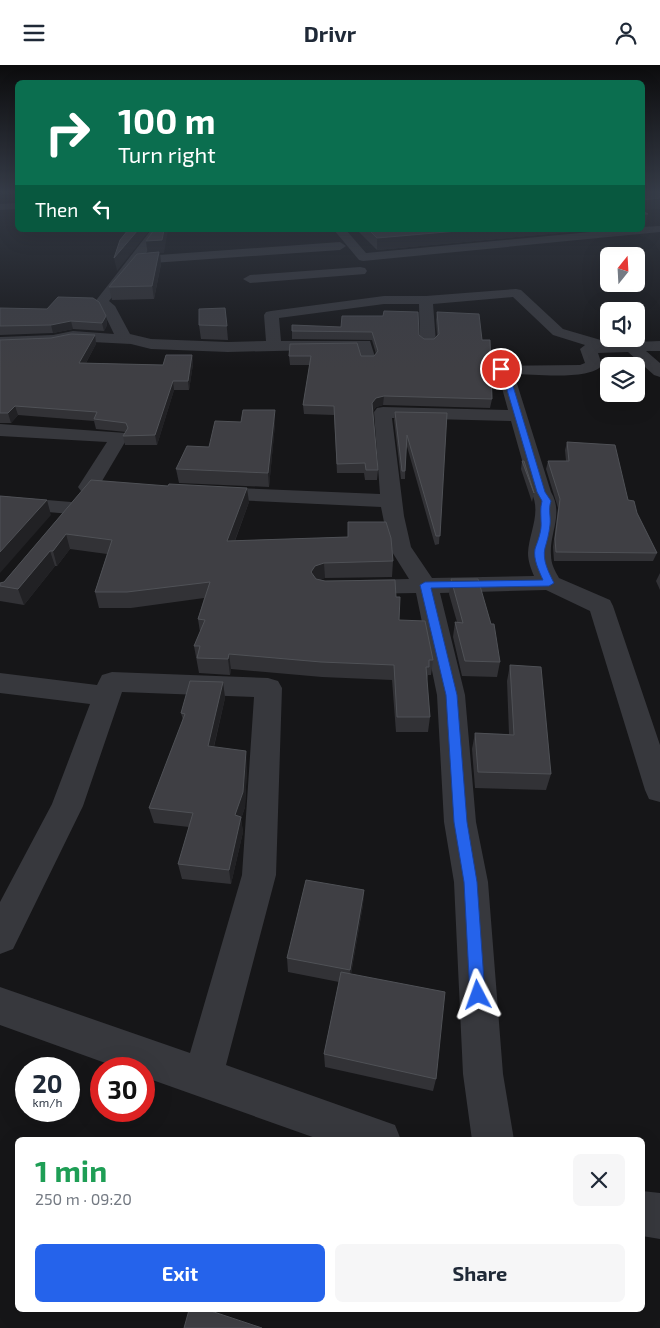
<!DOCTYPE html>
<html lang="en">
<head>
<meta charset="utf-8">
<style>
	body { margin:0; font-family:"Exo 2",sans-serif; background:#f6f6f7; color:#1f2937; height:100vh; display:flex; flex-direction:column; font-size:19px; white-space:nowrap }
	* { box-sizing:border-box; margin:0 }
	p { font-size:16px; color:#747a83 }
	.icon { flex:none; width:28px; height:28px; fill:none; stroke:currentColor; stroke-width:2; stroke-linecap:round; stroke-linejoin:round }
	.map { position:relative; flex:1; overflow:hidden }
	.sheet { position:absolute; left:15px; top:1072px; width:630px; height:175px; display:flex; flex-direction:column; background:#fff; border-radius:8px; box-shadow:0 5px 20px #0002 }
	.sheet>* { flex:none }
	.guide { position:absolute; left:15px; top:15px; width:630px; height:152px; border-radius:8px; box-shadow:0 5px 20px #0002; background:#0b6e4f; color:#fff; overflow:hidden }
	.needle { width:32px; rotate:18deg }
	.fabs { position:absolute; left:600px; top:182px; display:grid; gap:10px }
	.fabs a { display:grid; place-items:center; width:45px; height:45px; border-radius:8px; background:#fff; box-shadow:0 5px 20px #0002; font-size:25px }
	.speed { position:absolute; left:15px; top:992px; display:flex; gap:10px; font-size:25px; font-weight:700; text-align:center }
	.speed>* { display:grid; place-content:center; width:65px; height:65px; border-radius:50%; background:#fff; box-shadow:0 5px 20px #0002; line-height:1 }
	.speed small { font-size:12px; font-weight:400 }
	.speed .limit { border:8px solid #d22; background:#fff; color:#111 }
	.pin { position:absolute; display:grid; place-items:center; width:42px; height:42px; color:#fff; margin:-21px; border:2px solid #fff; border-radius:50%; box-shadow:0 1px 5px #0007 }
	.me { position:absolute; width:55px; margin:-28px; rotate:356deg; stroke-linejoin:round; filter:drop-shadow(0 0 4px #0008) }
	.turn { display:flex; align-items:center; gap:18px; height:105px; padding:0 20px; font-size:22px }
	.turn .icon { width:65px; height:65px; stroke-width:2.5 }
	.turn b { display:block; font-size:35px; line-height:42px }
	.then { display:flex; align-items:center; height:48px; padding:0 20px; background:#0003; gap:10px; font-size:19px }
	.round { display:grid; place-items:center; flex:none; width:52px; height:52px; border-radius:8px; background:#f6f6f7 }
	.overview { display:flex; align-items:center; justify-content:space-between; height:85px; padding:0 20px }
	h1 { font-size:30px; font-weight:700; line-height:38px; color:#1e9e55 }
	.cta { display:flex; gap:10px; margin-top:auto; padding:10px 20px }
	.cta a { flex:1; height:58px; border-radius:8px; background:#2563eb; color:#fff; font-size:20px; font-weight:700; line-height:58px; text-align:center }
	.cta a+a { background:#f6f6f7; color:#1f2937 }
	header { display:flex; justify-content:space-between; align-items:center; height:65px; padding:0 20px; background:#fff; font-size:22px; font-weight:700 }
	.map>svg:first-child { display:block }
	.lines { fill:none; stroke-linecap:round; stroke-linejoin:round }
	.minor { fill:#37383d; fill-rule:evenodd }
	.wall { fill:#323236 }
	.shaded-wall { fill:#212124 }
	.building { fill:#3f3f44; stroke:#4f5156 }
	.route { fill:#2563eb; stroke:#184099 }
</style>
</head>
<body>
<header><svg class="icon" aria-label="menu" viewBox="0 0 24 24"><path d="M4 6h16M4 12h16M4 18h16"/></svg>Drivr<svg class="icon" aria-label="person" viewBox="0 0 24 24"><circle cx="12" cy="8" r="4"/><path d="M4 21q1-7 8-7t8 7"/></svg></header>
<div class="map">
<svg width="660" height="1263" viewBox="0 0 660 1263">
	<rect width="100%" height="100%" fill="#161618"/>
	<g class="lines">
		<g class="minor">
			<polygon points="18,138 18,144 0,145 0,139"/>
			<polygon points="660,161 660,167 363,196 359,195 334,165 346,165 366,188 612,165 642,165 642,162"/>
			<path d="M151 165H163L144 191 340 177 346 181 340 185 138 199 109 236 115 241 130 269 151 274 228 277 266 276 264 250 266 247 271 246 384 231H426L516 224 521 225 563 264 611 278 660 276V286H646L660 298V312L654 310 628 287 598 288 602 300C591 316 533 309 514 309L551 427C564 449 549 469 551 490 551 499 555 506 559 513L610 535 613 541 660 680V737L649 734 645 725 590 546 546 525 440 528 465 630 476 757 488 817 503 1009 514 1075H472L463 1009 454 817 444 757 437 630 416 528 358 529 350 527 346 522 350 517 358 515 409 514 389 482 381 442 211 434 204 432 201 428 204 424 211 422 380 429 374 347 377 343 383 342 508 345 499 312 493 304 495 301 580 300 585 298 580 284 585 280 553 270 513 232 433 239 436 277 433 280H423L420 277 419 239H384L279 253 281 276H370L376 295 374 298H362L358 284 228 287 151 284 131 279 73 276 53 280 0 282V272L53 270 73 266 114 269 102 244 94 238ZM392 353 511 356 531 427C542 447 529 467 528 488 528 496 531 504 534 511L432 513 411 482 404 451Z"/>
			<polygon points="360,202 365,203 367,206 365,209 250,218 243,214 250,210"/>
			<path d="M0 359 126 368 128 372 102 416 126 419 129 423 126 427C112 431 95 430 81 426L78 422 107 377 0 371Z"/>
			<polygon points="0,431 71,437 78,439 82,443 78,447 71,449 0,443"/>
			<polygon points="112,607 268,613 278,616 282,623 276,810 226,1000 395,1060 401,1075 321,1075 144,1012 144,1004 122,1004 0,960 0,922 190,988 242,810 254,632 122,627 83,741 13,884 0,889 0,837 52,739 90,639 0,628 0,608 97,620 102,610"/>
			<polygon points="642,1126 660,1128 660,1174 642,1171"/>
		</g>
	</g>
	<g class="wall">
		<polygon points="357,165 592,165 377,185"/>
		<polygon points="146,176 164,188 160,188 161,199 154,234 112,235 109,222 148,188"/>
		<polygon points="0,243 106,251 107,260 104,266 73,264 53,268 0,270"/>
		<polygon points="225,243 228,275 201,274 199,260"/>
		<polygon points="437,247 482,275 492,334 490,343 383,340 376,342 373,346 378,405 377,415 365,415 364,408 337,408 334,350 304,349 303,340 310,300 290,300 289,291 374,291 376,289 372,275 292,274 292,260 419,270 424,274 434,274 437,270 436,255"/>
		<polygon points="95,270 96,279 86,298 163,300 192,290 193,299 189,325 174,325 157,380 125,380 123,371 126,367 96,364 94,356 18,350 11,358 0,358 0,275 51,273"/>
		<polygon points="395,347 447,348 439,479 435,480 406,378 405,414 401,414 394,355"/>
		<polygon points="275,359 269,422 179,418 176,404 209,382"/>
		<polygon points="567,377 628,435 637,448 657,488 653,496 554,496 553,482 558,443 546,404 548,396 566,396 565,385"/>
		<polygon points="522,396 534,428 532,437 521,404"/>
		<polygon points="91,415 249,437 235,476 348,472 348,457 393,496 392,512 325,513 320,514 399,555 433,595 431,610 428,610 427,617 430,652 428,667 396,667 392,615 322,612 231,604 230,610 199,608 194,581 200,567 198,554 204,533 131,543 99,543 95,527 107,489 70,484 57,501 55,501 24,540 0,536 0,518 4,517"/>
		<polygon points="660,508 660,525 656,516"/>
		<polygon points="451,514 500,597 497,612 462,611 453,572 455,557 457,557 449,529"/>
		<polygon points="510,600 551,709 546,725 475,723 472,684 475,668 509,669 507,616"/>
		<polygon points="223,617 225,633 214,682 247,702 245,742 241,754 243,767 231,819 182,814 178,799 189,762 154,758 149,743 183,655 181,648"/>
		<polygon points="364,825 363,840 351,909 436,1014 433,1026 325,1002 324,989 339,917 288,907 287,893"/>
	</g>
	<g class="shaded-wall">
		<polygon points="660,133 660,144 642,145 642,135"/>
		<polygon points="643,149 648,149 645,160 642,160"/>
		<polygon points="138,165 150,165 117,206 114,193"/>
		<polygon points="164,165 168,165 164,188 160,188 161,199 154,234 146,176"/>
		<polygon points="469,165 592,165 377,185 377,173"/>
		<polygon points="106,251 107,260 104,266 102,258"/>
		<polygon points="71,256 73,264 53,268 51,260"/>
		<polygon points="95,270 96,279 81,307 79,298"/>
		<polygon points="192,290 193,299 189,325 188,316"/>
		<polygon points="173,316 174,325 157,380 155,370"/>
		<polygon points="384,331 383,340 376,342 372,347 372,338 376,333"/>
		<polygon points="15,341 18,350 11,358 8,348"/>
		<polygon points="275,345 275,359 269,422 268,408"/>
		<polygon points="247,423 249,437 229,491 227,476"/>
		<polygon points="47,435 51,450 0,508 0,487"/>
		<polygon points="66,469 70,484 57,501 53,486"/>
		<polygon points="50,486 55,501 24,540 18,524"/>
		<polygon points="324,498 325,513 316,516 311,507 315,501"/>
		<polygon points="229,589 231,604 230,610 228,594"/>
		<polygon points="223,617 225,633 210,697 208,681"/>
		<polygon points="246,686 247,702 245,742 241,754 243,767 231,819 229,805 235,750"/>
		<polygon points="364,825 363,840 349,919 350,905"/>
	</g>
	<g class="building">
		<polygon points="642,126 660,126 660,133 642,135"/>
		<polygon points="642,146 648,149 643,149 642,152"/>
		<polygon points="128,165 138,165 114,193 120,175"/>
		<polygon points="154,165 164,165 162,175 146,176"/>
		<polygon points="369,165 469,165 377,173"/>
		<polygon points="159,187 152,221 109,222 137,189"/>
		<polygon points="58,232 93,233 99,237 106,251 102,258 71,256 51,260 0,261 0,243 47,244"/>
		<polygon points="225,243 227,261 199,260 199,244"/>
		<polygon points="384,246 418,247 419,270 424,274 434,274 439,269 437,247 479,249 482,275 490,275 492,334 384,331 376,333 372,338 378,405 366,405 365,398 337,399 334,341 303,340 311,291 289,291 290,279 357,278 361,291 374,291 378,286 372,267 292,266 292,260 341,262 342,251 383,251"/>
		<polygon points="71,269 95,270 79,298 163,300 166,290 192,290 188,316 173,316 155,370 123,371 128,363 126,358 94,354 97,347 15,341 8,348 0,348 0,275 51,273"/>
		<polygon points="243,345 275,345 268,408 176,404 187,381 209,382 215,356 241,357"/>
		<polygon points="395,347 447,348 440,471 436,471 407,370 405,406 402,406"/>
		<polygon points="567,377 615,380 628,435 634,436 637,448 657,488 556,487 555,474 560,434 548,396 569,396"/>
		<polygon points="522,396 524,396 534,428"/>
		<polygon points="91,415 168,421 169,419 247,423 227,476 348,472 348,457 386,457 391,473 393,496 324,498 315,501 311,507 316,514 325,516 395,515 396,532 400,532 399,555 425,556 433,595 429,595 429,602 426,602 430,652 397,652 394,600 321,597 229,589 228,594 197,593 200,581 194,581 205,555 198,554 210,517 127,527 95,527 112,475 66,469 53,486 50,486 18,524 0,521 0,518 4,517"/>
		<polygon points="0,431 47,435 0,487"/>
		<polygon points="451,514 478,514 491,559 494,559 500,597 465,596 455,557 463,558"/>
		<polygon points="510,600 541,602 551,709 478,707 475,668 514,670"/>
		<polygon points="190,616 223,617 208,681 246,686 243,727 235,750 241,752 229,805 178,799 193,748 149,743 185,649 181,648"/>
		<polygon points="306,815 364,825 350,905 287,893"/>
		<polygon points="341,907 445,927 436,1014 324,989"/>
		<polygon points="189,1245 208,1245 262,1263 184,1263"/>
	</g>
	<linearGradient id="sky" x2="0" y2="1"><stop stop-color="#0c0c0d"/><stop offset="0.42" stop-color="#363c48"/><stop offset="1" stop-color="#363c48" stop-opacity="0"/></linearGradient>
	<rect width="660" height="303" fill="url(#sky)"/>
	<path class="route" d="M499 303H504L510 311 545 427 551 436C548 445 551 451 550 460 549 469 547 476 545 483 542 495 549 508 554 518L549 521 431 523 457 630 467 757 477 817 485 930 483 936 478 938 472 936 470 930 464 817 454 757 446 630 420 520 425 517 543 515C539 506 533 494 535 484 538 475 542 466 541 456 541 448 540 444 542 436L537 427 503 311 498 304Z"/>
</svg>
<div class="fabs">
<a><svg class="needle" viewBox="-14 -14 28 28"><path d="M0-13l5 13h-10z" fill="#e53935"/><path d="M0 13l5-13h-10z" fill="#747a83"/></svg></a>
<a><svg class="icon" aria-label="sound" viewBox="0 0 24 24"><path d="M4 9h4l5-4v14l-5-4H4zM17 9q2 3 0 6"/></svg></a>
<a><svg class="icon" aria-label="layers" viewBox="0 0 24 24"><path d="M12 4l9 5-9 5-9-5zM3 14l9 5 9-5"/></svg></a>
</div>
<div class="speed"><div>20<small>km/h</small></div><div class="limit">30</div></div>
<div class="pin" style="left:501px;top:304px;background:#d93025"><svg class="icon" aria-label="arrive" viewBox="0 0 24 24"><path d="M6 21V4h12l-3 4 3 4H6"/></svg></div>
<svg class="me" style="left:478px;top:930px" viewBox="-20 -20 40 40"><path d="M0-17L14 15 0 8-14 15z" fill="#2563eb" stroke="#fff" stroke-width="4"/></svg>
<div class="guide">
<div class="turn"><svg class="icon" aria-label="right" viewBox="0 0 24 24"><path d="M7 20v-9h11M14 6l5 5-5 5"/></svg><div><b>100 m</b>Turn right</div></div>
<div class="then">Then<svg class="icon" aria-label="left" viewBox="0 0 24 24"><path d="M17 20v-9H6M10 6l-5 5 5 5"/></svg></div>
</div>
<section class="sheet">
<div class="overview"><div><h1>1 min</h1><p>250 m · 09:20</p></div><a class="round"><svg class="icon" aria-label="close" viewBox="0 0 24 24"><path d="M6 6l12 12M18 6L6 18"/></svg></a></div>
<div class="cta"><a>Exit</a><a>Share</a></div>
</section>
</div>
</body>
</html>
